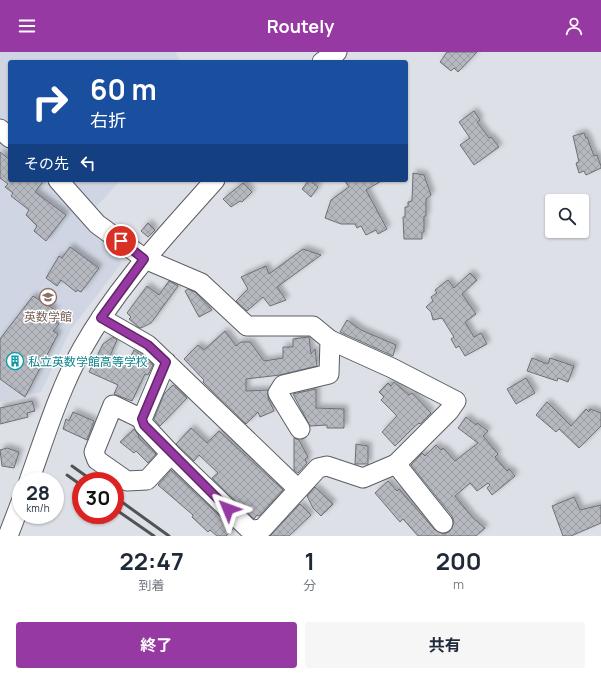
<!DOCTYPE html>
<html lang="ja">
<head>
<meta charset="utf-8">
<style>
	body { margin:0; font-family:Manrope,"Noto Sans JP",sans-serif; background:#f6f6f7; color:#1f2937; height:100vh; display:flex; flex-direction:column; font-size:15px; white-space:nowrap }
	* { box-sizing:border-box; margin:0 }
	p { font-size:13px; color:#747a83 }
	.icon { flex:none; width:22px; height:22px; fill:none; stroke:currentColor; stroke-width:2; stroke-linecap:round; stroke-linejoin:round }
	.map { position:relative; height:484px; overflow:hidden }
	.details { display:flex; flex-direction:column; background:#fff; flex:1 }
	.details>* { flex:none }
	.hud { position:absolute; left:8px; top:8px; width:400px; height:122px; border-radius:4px; box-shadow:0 1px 3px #0004; background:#1a4fa0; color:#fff; overflow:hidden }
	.tools { position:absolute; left:545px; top:142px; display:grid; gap:8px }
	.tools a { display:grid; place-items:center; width:44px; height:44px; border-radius:4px; background:#fff; box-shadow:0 1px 3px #0004; font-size:20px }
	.speed { position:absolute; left:12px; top:420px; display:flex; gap:8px; font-size:20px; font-weight:700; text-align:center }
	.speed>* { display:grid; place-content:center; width:52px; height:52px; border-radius:50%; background:#fff; box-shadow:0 1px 3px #0004; line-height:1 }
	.speed small { font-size:10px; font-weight:400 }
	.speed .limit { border:6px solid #d22; background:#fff; color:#111 }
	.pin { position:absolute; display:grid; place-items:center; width:34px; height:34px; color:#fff; margin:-17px; border:2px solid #fff; border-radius:50%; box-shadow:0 1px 4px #0007 }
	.me { position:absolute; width:44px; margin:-22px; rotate:314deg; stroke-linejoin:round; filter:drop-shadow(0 0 3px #0008) }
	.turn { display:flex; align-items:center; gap:14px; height:84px; padding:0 16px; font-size:18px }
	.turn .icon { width:52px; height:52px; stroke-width:2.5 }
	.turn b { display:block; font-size:28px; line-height:34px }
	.then { display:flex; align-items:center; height:38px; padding:0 16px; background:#0003; gap:8px; font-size:15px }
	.eta { display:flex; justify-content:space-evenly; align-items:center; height:68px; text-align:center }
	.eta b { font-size:24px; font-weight:700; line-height:28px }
	.cta { display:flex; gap:8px; margin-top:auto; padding:8px 16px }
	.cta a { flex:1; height:46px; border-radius:4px; background:#9739a2; color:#fff; font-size:16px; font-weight:700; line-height:46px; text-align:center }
	.cta a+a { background:#f6f6f7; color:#1f2937 }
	header { display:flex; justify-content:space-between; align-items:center; height:52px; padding:0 16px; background:#9739a2; color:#fff; font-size:18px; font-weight:700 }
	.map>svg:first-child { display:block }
	.built { fill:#cfd5e2 }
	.building { fill:url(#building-cross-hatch); stroke:#6e7076; filter:url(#shadow) }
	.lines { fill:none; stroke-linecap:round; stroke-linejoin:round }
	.minor-casing { stroke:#5a5d62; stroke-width:21 }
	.minor { stroke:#fff; stroke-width:19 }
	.rail { stroke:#515356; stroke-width:3 }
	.route-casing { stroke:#622569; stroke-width:10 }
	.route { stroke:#9739a2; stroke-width:7 }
	.labels { text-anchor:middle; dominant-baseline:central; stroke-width:3; stroke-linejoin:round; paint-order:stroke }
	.education-label { font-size:12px; fill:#785e54; stroke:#fff }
	.culture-label { font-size:12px; fill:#0d838f; stroke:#fff; text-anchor:start }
</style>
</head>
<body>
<header><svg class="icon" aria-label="menu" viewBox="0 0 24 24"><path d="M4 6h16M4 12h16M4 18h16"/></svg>Routely<svg class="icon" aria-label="person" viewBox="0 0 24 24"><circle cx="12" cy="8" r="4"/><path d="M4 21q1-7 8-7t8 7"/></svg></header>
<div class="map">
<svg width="601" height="484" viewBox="0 0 601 484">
	<defs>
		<pattern id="building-cross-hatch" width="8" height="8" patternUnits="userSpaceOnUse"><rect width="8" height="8" fill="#b5b8be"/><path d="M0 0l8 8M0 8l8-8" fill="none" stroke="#9b9ea3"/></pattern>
		<filter id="shadow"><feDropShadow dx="3.5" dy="-3.5" stdDeviation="2" flood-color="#0004"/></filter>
	</defs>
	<rect width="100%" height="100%" fill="#dde1e7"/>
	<g class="built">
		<polygon points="0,0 175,0 181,10 10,10 10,76 0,67"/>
		<polygon points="0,89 10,98 10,128 46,128 74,155 87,178 116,199 121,212 71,277 41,340 0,350"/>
		<polygon points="69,128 121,128 92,159 88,146"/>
	</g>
	<g class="building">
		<polygon points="447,0 477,0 458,20 454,16 451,19 440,10"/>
		<polygon points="474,59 480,68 477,70 489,86 491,85 499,95 474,113 460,93 470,86 459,70"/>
		<polygon points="584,81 586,86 587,85 594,104 597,103 601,114 601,116 586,123 584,119 579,121 576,111 579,110 573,84"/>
		<polygon points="0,100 10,108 10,130 11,128 44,128 35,140 66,163 46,189 34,179 37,174 26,163 29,158 11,144 13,141 5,135 8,132 0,126"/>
		<polygon points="413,121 424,123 431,143 426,147 426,164 424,164 424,180 422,180 422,187 404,187 403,165 405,165 405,155 408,155 408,150 412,149"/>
		<polygon points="309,128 318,135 311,145 302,137"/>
		<polygon points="344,128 383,128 366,138 387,177 378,182 376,178 366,183 361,174 357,176 355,172 341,172 325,166 331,148 349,135"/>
		<polygon points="243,131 252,140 242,150 240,149 231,155 223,147"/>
		<polygon points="148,171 155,178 148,185 141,179"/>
		<polygon points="70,195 99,216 81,240 77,238 76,240 61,228 57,234 46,226 59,204 62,206"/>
		<polygon points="303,197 321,203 277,235 286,248 270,254 263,245 247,259 236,249 248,237 241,225 266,214 269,222"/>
		<polygon points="470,221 477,228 462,242 476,262 465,270 474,285 481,281 487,292 465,304 459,294 456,296 451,287 454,285 442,266 433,268 431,260 426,255 433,249 431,245 437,241 435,238 448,228 454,236"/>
		<polygon points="169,229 178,234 151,271 141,276 138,275 129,267 131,265 127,261 147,234 159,243"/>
		<polygon points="188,237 195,240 212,258 199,265 185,239"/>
		<polygon points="33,244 55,258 51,263 57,268 56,270 59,272 53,279 58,282 25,345 0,327 0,287"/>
		<polygon points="347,268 361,278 396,293 393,304 340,280"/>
		<polygon points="225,279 236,294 241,290 250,290 264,309 283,306 283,295 293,295 293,287 309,285 311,302 315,297 317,314 280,323 246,327 246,339 268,338 268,346 274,359 260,365 258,360 246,372 203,330 204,328 184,307 198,293 204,298"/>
		<polygon points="113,285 117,288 109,306 126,314 134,298 153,313 148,323 145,322 132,349 114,342 118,333 89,320 103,292"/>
		<polygon points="532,306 548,312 550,306 574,314 568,330 558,326 557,329 527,319"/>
		<polygon points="526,326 535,341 516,352 507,337"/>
		<polygon points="394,330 409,343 412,341 431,361 420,372 419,371 414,375 395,394 382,380 397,364 381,348 384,345 379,340 388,331 391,334"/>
		<polygon points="173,333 187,346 160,374 154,367 164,342"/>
		<polygon points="316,337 316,356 344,357 344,376 327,376 327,373 310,374 293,342"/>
		<polygon points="32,349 35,359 27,361 28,365 0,372 0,356"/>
		<polygon points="547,350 571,374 586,357 589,360 590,357 601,361 601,374 579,396 559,377 556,380 536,363"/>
		<polygon points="73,360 94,369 87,388 63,377 66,367 69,369"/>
		<polygon points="466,365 476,373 477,371 488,379 483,384 498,402 495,405 507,419 509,417 515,424 492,443 487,436 490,433 488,431 477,439 470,431 455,444 473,466 485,476 476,484 418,484 403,467 400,470 375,441 388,429 397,439 399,437 435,478 444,482 450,479 454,470 452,464 411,413 422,401 425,404 436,393 441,398 443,396 455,409 478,391 458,376"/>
		<polygon points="191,376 207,391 219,379 283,438 259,464 257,463 254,467 212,426 218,421 199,403 194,409 176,392"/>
		<polygon points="134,377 139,384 138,385 156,402 148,411 136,399 134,401 120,390"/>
		<polygon points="294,386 299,388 308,405 305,407 307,411 298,421 294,418"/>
		<polygon points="356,392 368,394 368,412 355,412"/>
		<polygon points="7,396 19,400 14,416 2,414 0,398"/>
		<polygon points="171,418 233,477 226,484 217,484 210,478 208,480 192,465 193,463 158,433"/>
		<polygon points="315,435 333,452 321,464 313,456 307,444"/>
		<polygon points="574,445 580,458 601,453 601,471 571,484 563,484 552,454"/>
		<polygon points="300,452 311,463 289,484 270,484"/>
	</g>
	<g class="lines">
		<g class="minor-casing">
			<g id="minor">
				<polyline points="322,10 337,0"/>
				<polyline points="0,77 10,86"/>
				<polyline points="58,128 97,172 145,207 201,231 247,274 313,274 330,288 329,322 283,333 278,341 300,377"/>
				<polyline points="101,266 148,293 298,437"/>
				<polyline points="166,310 142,367 144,373 171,402 251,479 263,476 318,416 327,414 363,426 396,412 449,359 456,349 392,316 330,288"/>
				<polyline points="142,367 113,353 94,400 97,408 127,429 147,428 171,402"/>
				<polyline points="396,412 443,471"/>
				<path d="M29 429C45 385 59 338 82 297 117 234 168 181 215 128"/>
				<polyline points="8,484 21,450"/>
			</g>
		</g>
		<use href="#minor" class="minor"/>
		<g class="rail">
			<polyline points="72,414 93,429"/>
			<polyline points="67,423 81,433"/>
			<polyline points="115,445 169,484"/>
			<polyline points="115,457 154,484"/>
		</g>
	</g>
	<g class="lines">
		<g class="route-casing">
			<polyline id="route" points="121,189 144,207 101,266 148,293 166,310 142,367 144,373 228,457"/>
		</g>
		<use href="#route" class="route"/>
	</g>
	<defs>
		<g id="school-ring" transform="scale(0.9)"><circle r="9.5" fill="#fff" stroke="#8d6e63" stroke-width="1.5"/><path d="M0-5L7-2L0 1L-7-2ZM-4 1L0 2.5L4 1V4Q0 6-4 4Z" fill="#8d6e63"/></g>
		<g id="building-ring" transform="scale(0.9)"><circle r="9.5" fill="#fff" stroke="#0f9aa8" stroke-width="1.5"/><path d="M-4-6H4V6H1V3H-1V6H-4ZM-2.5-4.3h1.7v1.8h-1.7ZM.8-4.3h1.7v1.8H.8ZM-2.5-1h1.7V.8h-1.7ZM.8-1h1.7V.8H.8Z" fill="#0f9aa8"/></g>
	</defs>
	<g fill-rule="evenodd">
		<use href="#school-ring" x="48" y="245"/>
		<use href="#building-ring" x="15" y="309"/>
	</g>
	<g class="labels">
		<g class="education-label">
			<text x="48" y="264">英数学館</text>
		</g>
		<g class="culture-label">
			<text x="28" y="309">私立英数学館高等学校</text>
		</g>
	</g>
</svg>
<div class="tools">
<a><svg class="icon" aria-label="search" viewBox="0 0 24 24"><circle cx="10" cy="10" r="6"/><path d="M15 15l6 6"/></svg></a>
</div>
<div class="speed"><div>28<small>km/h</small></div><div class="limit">30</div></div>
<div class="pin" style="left:121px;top:189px;background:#d93025"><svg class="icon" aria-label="arrive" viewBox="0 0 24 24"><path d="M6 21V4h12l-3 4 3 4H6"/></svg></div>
<svg class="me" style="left:228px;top:457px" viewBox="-20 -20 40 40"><path d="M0-17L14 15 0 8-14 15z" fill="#9739a2" stroke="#fff" stroke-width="4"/></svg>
<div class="hud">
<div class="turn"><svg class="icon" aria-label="right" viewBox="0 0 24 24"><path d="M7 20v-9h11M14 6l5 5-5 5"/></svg><div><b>60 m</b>右折</div></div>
<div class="then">その先<svg class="icon" aria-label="left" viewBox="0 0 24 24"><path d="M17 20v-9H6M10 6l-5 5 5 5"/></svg></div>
</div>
</div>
<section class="details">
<div class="eta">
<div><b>22:47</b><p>到着</p></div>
<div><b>1</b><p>分</p></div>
<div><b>200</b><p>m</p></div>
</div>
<div class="cta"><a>終了</a><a>共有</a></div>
</section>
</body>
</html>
